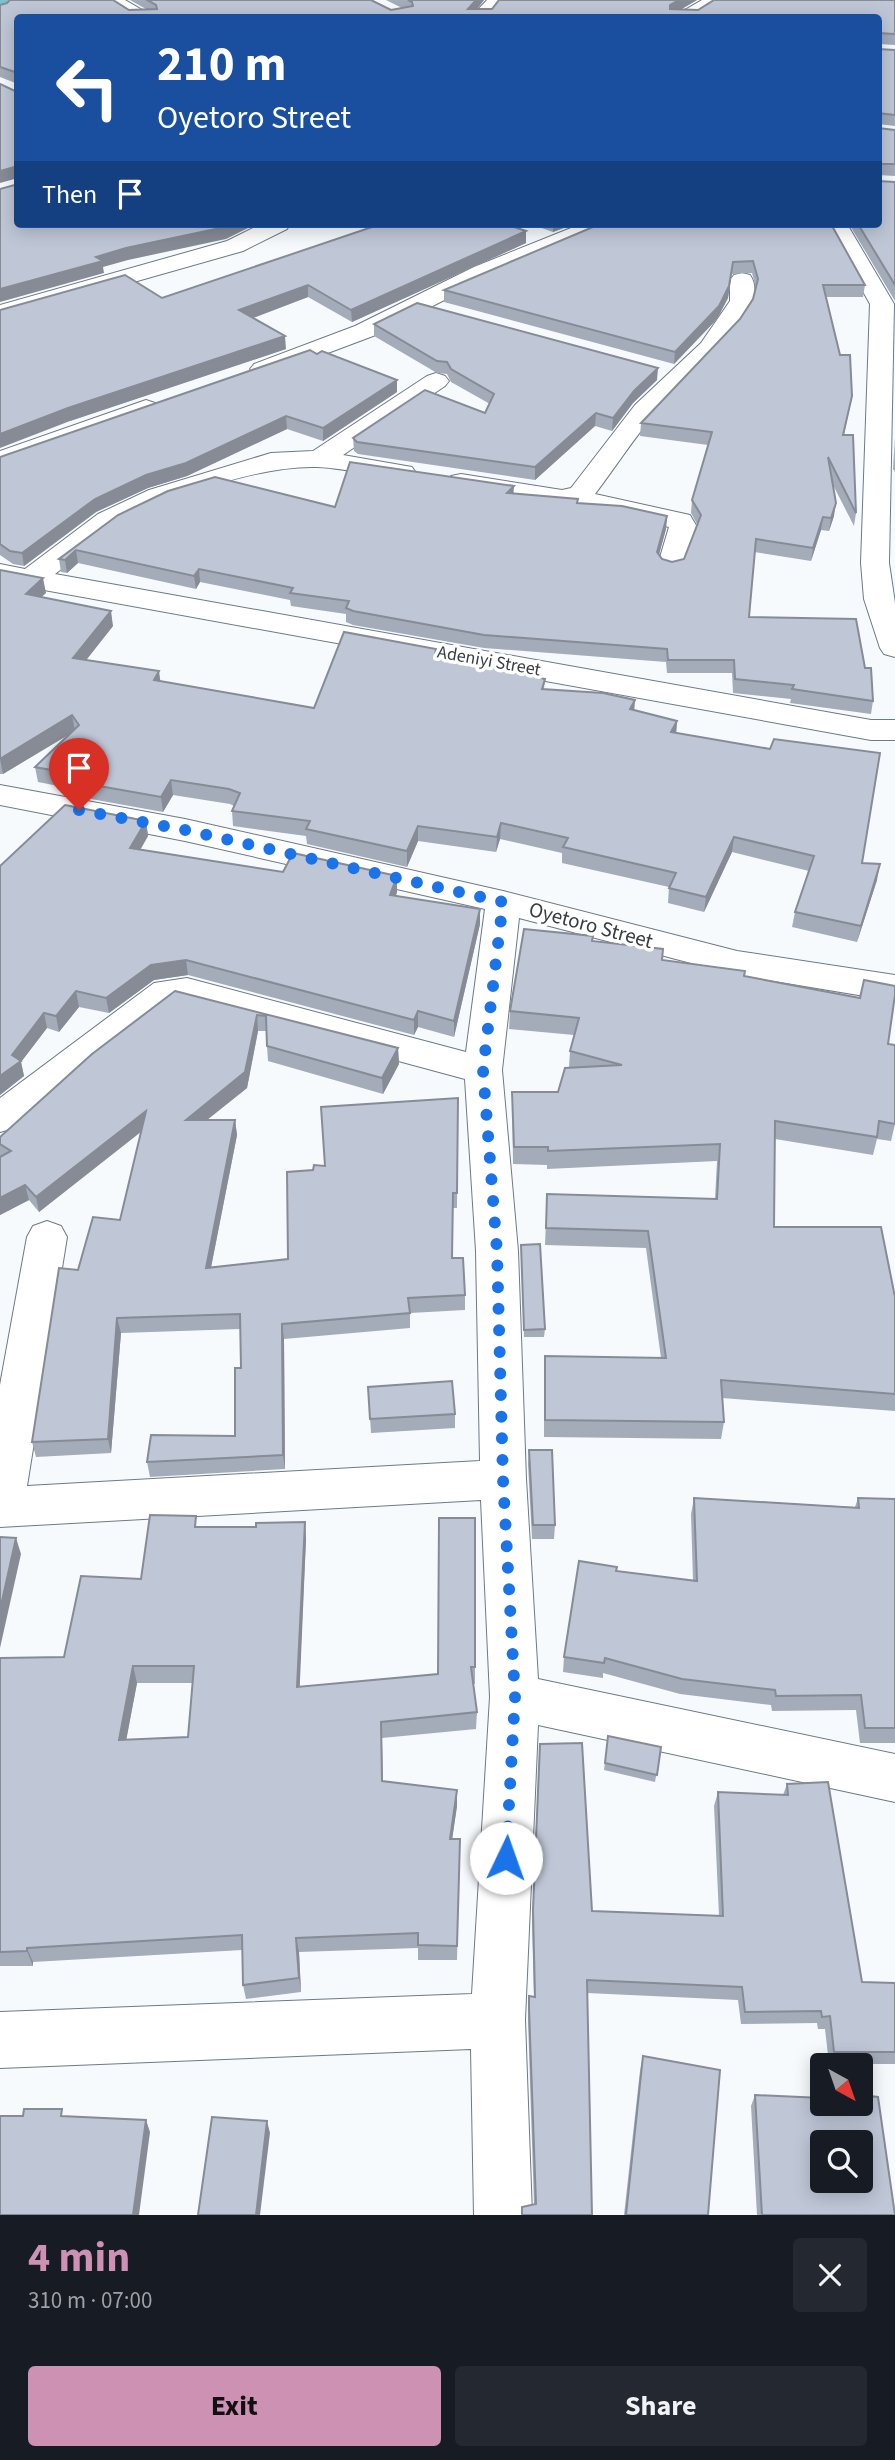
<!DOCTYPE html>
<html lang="en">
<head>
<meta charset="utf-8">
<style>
	body { margin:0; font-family:"Source Sans 3",sans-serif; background:#242831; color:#f1f3f6; height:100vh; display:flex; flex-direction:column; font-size:26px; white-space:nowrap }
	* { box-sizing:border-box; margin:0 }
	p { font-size:23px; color:#9ea1a6 }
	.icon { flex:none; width:38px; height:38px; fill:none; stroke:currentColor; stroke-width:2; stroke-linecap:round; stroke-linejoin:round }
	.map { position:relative; height:2215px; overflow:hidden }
	.panel { display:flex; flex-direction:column; background:#171b24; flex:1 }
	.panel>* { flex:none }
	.banner { position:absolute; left:14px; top:14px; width:868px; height:214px; border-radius:7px; box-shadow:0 4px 18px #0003; background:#1a4fa0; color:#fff; overflow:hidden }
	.needle { width:46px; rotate:140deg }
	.fabs { position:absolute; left:810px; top:2053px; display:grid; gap:14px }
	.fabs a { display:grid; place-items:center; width:63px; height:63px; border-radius:7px; background:#171b24; box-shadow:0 4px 18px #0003; font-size:35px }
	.pin { position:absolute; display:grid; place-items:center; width:60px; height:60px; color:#fff; margin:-72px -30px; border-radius:50% 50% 50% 0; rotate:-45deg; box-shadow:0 0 7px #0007 }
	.pin .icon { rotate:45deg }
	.me { position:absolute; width:77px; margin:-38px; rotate:3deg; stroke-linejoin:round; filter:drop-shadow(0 0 5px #0008) }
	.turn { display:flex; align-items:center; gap:24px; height:147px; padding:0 28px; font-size:32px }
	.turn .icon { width:91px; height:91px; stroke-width:2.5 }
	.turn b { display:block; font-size:49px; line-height:60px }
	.then { display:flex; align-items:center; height:66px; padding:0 28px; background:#0003; gap:14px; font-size:26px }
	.round { display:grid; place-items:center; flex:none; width:74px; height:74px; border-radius:7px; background:#242831 }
	.headline { display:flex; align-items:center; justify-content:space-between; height:119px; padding:0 28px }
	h1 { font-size:42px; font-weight:700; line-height:52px; color:#cd91b4 }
	.button { display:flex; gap:14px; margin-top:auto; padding:14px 28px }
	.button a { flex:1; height:80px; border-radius:7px; background:#cd91b4; color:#111; font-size:28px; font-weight:700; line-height:80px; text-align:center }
	.button a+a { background:#242831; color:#f1f3f6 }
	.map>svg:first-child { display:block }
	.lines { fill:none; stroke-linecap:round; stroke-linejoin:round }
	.minor-casing { stroke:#6c7a85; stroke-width:2 }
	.major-casing { stroke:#28798f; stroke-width:2 }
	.minor { fill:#fff; fill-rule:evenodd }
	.major { fill:#79c2d5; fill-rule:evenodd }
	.wall { fill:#a4abb9; fill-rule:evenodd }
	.shaded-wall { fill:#868b96 }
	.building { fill:#bfc7d7; stroke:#868b96; stroke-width:2; fill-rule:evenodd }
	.route { stroke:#1a73e8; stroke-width:12; stroke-dasharray:0 21.6 }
	.labels { text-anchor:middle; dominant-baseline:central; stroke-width:7; stroke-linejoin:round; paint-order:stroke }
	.far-street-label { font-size:18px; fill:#373d42; stroke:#fff }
	.street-label { font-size:21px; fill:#373d42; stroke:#fff }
</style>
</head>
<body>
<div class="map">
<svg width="895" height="2215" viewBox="0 0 895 2215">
	<rect width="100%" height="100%" fill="#f7fafd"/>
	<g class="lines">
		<g class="minor-casing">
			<g id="minor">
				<polygon points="101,0 125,0 156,18 131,18"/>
				<polygon points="487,0 506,0 490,18 470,18"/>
				<polygon points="702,0 726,0 696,18 671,18"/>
				<polygon points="261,224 290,224 287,229 243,251 0,320 0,305 227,241"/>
				<polygon points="581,224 612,224 609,229 490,277 373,336 272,374 254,374 250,369 254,364 355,326 474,267"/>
				<polygon points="825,224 847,224 894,304 889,563 895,603 895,657 884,654 880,648 864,599 861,563 870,304"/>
				<path d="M742 273 750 275C777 313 674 391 652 417 632 441 614 469 595 494L690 515 697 527 682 570 672 573 662 570 658 564 669 527 574 506 451 488 447 482 451 476 461 474 562 490 571 488 635 405 701 343 730 301V280L734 275Z"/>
				<path d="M436 373 445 376 449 381 445 386 343 455 412 467 416 473 412 479 402 481C375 476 345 468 317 467 262 465 166 497 119 525 96 539 76 558 55 574L871 720H895V740H871L0 582V564L25 569 98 514 149 490 271 453 313 451 427 376Z"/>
				<polygon points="146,400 155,403 159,408 155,413 0,468 0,451"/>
				<polygon points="0,785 185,819 503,891 737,951 895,975 895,1001 737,975 519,918 502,1070 518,1251 526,1479 538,1679 895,1754 895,1802 538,1725 525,2020 532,2215 474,2215 471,2049 0,2068 0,2012 472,1994 490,1697 481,1500 0,1527 0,1385 27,1237 33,1226 47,1221 61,1226 67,1237 27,1486 480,1461 476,1251 465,1079 187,1004 176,1004 14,1128 0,1132 0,1098 154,983 187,978 466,1052 485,909 185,841 0,805"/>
			</g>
		</g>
		<g class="major-casing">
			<polygon id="major" points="0,0 19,0 7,12 0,14"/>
		</g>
		<use href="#minor" class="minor"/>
		<use href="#major" class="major"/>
	</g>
	<g class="wall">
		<polygon points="130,0 371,0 391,10 402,8 386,0 484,0 477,9 697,0 681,9 698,10 895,0 895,45 878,44 878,18 18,18 18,84 0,77 0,5 7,3 129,10 146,9"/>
		<polygon points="878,49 895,50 895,126 878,124"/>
		<polygon points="878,128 895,130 895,176 878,175"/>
		<polygon points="895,182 895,301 849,224 878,224"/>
		<polygon points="375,224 505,224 526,243 352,322 308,297 252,318 286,349 70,421 162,298 375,226"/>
		<polygon points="530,224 574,224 553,232"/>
		<polygon points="600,224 865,285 863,297 826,297 840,355 852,396 844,435 856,513 854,526 832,483 834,516 829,531 821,530 811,561 754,552 749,617 865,668 873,701 871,714 790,703 791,699 733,693 732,673 667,673 666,662 484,648 353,625 346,622 346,614 291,606 290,600 200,582 196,589 78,563 67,573 61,572 59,559 118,515 335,507 514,493 578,499 578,503 667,516 666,529 659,555 662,559 672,562 684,559 697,524 691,513 692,500 708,445 640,436 641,423 740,319 753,299 756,288 752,273 732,274 728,298 717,319 674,364 444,302 444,290"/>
		<polygon points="374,324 657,380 633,403 612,431 595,426 535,480 358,454 354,451 353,438 485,413 490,404 451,382 447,374 437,373 374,336"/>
		<polygon points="397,392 323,441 287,429 187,476 148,488 96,512 24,566 13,564 0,555 0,457"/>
		<polygon points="895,438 895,472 893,469"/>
		<polygon points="0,570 46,593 41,597 113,626 86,660 161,682 314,708 436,649 436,655 545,679 544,689 677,721 676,733 862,863 877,880 857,942 792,927 795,912 809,871 732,852 704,912 668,903 669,887 562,863 562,853 500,839 496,852 418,841 407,867 307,844 306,836 233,826 232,811 234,806 230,804 173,795 163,812 91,799 89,792 38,782 35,767 70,733 3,774 0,774"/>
		<polygon points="146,821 148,836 140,850 283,872 397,876 397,892 396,896 480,909 480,924 454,1037 418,1027 414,1035 188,975 154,980 109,1013 79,1007 59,1032 47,1028 21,1062 24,1076 0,1095 0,866"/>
		<polygon points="593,941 662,960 860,998 864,980 888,1044 895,1124 891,1141 877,1139 873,1155 775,1139 774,1227 895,1297 895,1411 722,1398 724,1422 721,1439 544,1437 544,1373 545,1356 661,1358 646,1248 545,1245 547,1194 715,1199 717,1161 547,1169 547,1165 513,1164 512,1092 558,1092 569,1067 570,1051 574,1035 509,1029 510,1011"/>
		<polygon points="175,991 398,1048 399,1064 383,1094 268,1061 266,1031 258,1031 247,1088 207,1120 235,1120 237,1135 211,1267 288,1259 313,1170 325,1166 458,1098 457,1208 453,1208 452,1258 465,1295 465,1310 410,1313 410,1328 284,1339 285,1469 150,1477 147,1462 235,1436 241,1368 240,1329 121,1333 111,1453 36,1457 32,1442 78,1270 120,1220 141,1132 39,1212 29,1200 0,1215 0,1137"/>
		<polygon points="521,1245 545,1329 544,1337 524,1337"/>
		<polygon points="368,1387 455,1414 455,1428 371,1433"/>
		<polygon points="529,1450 555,1525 554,1539 532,1539 528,1464"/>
		<polygon points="694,1498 855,1507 858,1498 895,1499 895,1743 860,1743 856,1710 772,1711 771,1705 680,1694 603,1673 603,1678 563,1672 564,1657 693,1581 691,1514"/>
		<path d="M439 1518 475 1667V1684H473L477 1712 476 1729 382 1738 383 1781 457 1806 452 1839H460L457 1960H418V1948L299 1952 301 1992 246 1999 243 1985 242 1950 33 1962V1966H0V1658L64 1657 141 1579 198 1527H256L305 1522 306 1539 299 1687 438 1674ZM137 1683H193L188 1737 126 1740Z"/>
		<polygon points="608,1736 661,1747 655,1782 604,1770"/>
		<polygon points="539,1758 592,1911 719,1916 714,1806 718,1792 783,1795 787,1784 862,1982 895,1983 895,2064 829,2064 825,2029 818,2029 817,2023 741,2024 738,2000 587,1993 592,2215 521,2215 522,2207 534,2205 528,2020 529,1996 534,1997 532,1923"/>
		<polygon points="643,2056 708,2215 624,2215 640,2071"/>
		<polygon points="755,2095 895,2215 757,2215 751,2106"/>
	</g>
	<g class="shaded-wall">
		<polygon points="476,0 484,0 470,18 468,9"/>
		<polygon points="679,0 697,0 670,16 670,5"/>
		<polygon points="18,166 18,178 0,183 0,171"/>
		<polygon points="230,224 256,224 226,239 128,260 103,267 104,273 0,302 0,289 96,257 126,248"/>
		<polygon points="553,224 574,224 553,232"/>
		<polygon points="526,231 526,243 352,322 351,310"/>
		<polygon points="733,262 728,298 717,319 674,364 675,352"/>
		<polygon points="308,285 308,297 240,323 239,310"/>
		<polygon points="285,336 286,349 70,421 0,448 0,434 68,408"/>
		<polygon points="658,368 657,380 633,403 612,431 613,418 634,391"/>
		<polygon points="397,380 397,392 323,441 323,428"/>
		<polygon points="596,413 595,426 535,480 535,467"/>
		<polygon points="286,416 287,429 187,476 148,488 96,512 24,566 22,553 95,499 146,475"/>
		<polygon points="514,486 513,499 507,493"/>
		<polygon points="836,503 834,516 829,531 831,518"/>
		<polygon points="667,516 666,529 656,565 657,552"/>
		<polygon points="823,517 821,530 811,561 813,548"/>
		<polygon points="76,550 78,563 67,573 65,560"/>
		<polygon points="199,569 200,582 196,589 194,576"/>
		<polygon points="43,578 46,593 28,609 26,594"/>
		<polygon points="111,611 113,626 76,673 73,658"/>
		<polygon points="159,671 161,686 154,680"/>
		<polygon points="635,700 634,715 630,709"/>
		<polygon points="72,715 75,731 3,774 0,759"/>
		<polygon points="677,721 676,736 671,732"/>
		<polygon points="171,780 173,795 163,812 161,797"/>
		<polygon points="146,821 148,836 132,864 130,848"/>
		<polygon points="501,823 500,839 496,852 497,837"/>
		<polygon points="418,826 418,841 407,867 407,851"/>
		<polygon points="734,837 732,852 704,912 706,897"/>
		<polygon points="880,864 877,880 857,942 861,926"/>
		<polygon points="397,876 397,892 390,911 390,895"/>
		<polygon points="480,909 480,924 454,1037 454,1021"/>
		<polygon points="186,960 188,975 154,980 109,1013 106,998 151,965"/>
		<polygon points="76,991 79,1007 59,1032 56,1016"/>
		<polygon points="418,1011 418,1027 414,1035 414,1020"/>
		<polygon points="44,1013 47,1028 21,1062 24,1076 0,1095 0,1076 12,1055"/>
		<polygon points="257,1015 258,1031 247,1088 188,1135 186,1120"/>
		<polygon points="398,1048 399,1064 383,1094 382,1078"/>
		<polygon points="146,1111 148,1126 39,1212 36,1197"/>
		<polygon points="235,1120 237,1135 208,1283 206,1268"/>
		<polygon points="25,1185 29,1200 0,1215 0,1198"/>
		<polygon points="117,1318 121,1333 111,1453 108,1439"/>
		<polygon points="282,1324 284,1339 285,1469 283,1455"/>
		<polygon points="305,1522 306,1539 299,1704 297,1687"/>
		<polygon points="16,1538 21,1554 0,1648 0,1610"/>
		<polygon points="133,1666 137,1683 123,1757 119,1740"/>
		<polygon points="457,1790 457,1806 450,1854 450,1839"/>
		<polygon points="296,1938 299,1952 301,1992 299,1978"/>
		<polygon points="27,1948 33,1962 33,1966 27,1951"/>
		<polygon points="146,2120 150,2132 139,2215 133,2215"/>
		<polygon points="267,2121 270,2133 260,2215 256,2215"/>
	</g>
	<g class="building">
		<polygon points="10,0 113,0 129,10 157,9 156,5 147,0 371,0 391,10 413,6 412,2 408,0 476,0 468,9 492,9 499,0 679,0 670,5 670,9 698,10 714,0 895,0 895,34 878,33 878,18 18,18 18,73 0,67 0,5 7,3"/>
		<polygon points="878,49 895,50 895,115 878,113"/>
		<polygon points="0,84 17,92 18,86 18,166 0,171"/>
		<polygon points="878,128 895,130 895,164 878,164"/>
		<polygon points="878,181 895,182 895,285 858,224 878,224"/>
		<polygon points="18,184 18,224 230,224 225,227 126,248 96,257 103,261 0,289 0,189"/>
		<polygon points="378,224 505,224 526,231 351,310 308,285 239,310 285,336 68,408 0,434 0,310 125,275 162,298 378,225"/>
		<polygon points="600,224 831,224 865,285 823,285 840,355 850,355 852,396 843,435 853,435 856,513 828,457 836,503 831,518 823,517 813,548 756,539 749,617 856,619 865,668 871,668 873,701 792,689 794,685 735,679 734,660 668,660 667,649 484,635 353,611 346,608 349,601 290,593 293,588 199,569 194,576 76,550 65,560 59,559 118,515 168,491 215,477 335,507 350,462 514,486 507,493 578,499 577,503 622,506 667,516 657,552 662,559 672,562 684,559 701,515 692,500 712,432 641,423 740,319 753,299 758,279 753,261 733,262 729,286 719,306 675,352 444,290"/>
		<polygon points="417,303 658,368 634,391 613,418 596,413 535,467 357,442 353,438 425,390 485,413 494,394 451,369 447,362 437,361 374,324"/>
		<polygon points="310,350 317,354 322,351 397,380 323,428 286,416 186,463 146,475 95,499 22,553 10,551 0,544 0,457"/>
		<polygon points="0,570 43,578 26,594 111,611 73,658 159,671 154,680 314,708 344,632 436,649 435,655 545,679 542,689 603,693 635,700 630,709 677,721 671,732 770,749 774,739 880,753 862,863 880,864 861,926 795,912 814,856 734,837 706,897 669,888 676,873 563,847 568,838 501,823 497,837 418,826 407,851 306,829 310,821 232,811 240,793 229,789 171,780 161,797 88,784 94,778 35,767 79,725 72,715 0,759"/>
		<polygon points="65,805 146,821 130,848 283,872 293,853 397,876 390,895 480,909 454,1021 418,1011 414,1020 186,960 151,965 106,998 76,991 56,1016 44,1013 12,1055 21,1061 0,1076 0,866"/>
		<polygon points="524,929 593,936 592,941 663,949 662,960 745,971 744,976 860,998 864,980 895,986 895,995 888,1044 895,1045 895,1124 879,1121 877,1137 775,1121 774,1227 881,1227 895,1297 895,1394 721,1380 724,1422 545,1420 545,1356 666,1358 648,1231 546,1228 547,1194 717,1199 720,1144 548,1151 548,1147 514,1147 512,1092 558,1092 565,1068 622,1065 570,1051 579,1018 510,1011"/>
		<polygon points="175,991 398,1048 382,1078 267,1046 266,1016 257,1015 245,1072 186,1120 235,1120 206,1268 288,1259 287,1172 313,1170 314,1165 325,1166 321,1107 458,1098 457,1193 453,1193 452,1258 463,1258 465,1295 408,1298 410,1313 282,1324 283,1455 147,1462 151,1435 235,1436 235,1368 241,1368 240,1314 117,1318 108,1439 32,1442 59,1268 78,1270 93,1217 120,1220 146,1111 36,1197 25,1185 0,1198 0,1157 11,1151 0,1144 0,1137 92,1054"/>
		<polygon points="540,1244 545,1329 524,1330 521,1245"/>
		<polygon points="452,1381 455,1414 370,1419 368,1387"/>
		<polygon points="529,1450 552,1450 555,1525 533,1525"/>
		<polygon points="694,1498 859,1508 858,1498 895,1499 895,1728 865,1728 861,1695 776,1696 775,1690 682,1679 605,1658 604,1663 564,1657 579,1561 617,1567 616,1571 697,1581"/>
		<path d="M150 1515 196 1516 195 1527H256V1523L305 1522 297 1687 438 1674 439 1518H475V1667H471L477 1712 381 1722 382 1781 457 1790 450 1839H460L457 1946 418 1945V1933L296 1938 299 1978 243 1985 242 1935 27 1948V1951L0 1952V1658L64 1657 81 1576 141 1579ZM133 1666H194L188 1737 119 1740Z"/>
		<polygon points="0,1537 16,1538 0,1610"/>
		<polygon points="608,1736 661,1747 657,1775 605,1763"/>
		<polygon points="582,1743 592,1911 723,1916 718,1792 788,1795 787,1784 828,1782 862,1982 895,1983 895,2052 834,2052 830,2016 822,2017 821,2011 745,2012 742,1987 587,1980 592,2215 522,2215 522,2207 536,2204 529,2008 529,1996 535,1997 533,1910 540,1744"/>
		<polygon points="643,2056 720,2070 708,2215 626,2215"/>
		<path d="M755 2095 822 2098V2104H861V2095L878 2097 895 2215H762ZM822 2142H861V2180H822Z"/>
		<polygon points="24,2109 62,2109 61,2116 146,2120 133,2215 0,2215 0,2116 23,2116"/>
		<polygon points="212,2117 267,2121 256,2215 198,2215"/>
	</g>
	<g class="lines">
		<polyline class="route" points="79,810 185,830 503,902 483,1070 497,1251 503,1479 515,1697 506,1858"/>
	</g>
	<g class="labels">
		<g class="far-street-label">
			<text transform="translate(489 661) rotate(10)">Adeniyi Street</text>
		</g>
		<g class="street-label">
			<text transform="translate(591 925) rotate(15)">Oyetoro Street</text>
		</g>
	</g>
</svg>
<div class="fabs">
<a><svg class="needle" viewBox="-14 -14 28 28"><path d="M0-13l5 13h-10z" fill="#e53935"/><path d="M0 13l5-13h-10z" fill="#9ea1a6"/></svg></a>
<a><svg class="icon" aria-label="search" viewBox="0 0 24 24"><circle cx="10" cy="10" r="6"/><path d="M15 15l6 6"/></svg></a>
</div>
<div class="pin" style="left:79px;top:810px;background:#d93025"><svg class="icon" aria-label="arrive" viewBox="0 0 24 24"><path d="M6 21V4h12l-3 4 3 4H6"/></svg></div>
<svg class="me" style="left:506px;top:1858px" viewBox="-20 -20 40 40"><circle r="19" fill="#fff"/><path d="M0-13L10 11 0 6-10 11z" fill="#1a73e8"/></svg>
<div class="banner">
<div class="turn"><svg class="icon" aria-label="left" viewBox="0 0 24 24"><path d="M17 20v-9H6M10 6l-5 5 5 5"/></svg><div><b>210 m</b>Oyetoro Street</div></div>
<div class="then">Then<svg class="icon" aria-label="arrive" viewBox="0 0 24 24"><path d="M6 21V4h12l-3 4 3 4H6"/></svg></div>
</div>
</div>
<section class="panel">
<div class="headline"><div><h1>4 min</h1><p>310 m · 07:00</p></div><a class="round"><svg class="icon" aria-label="close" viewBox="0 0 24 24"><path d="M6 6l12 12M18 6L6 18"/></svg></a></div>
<div class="button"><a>Exit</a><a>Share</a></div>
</section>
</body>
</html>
